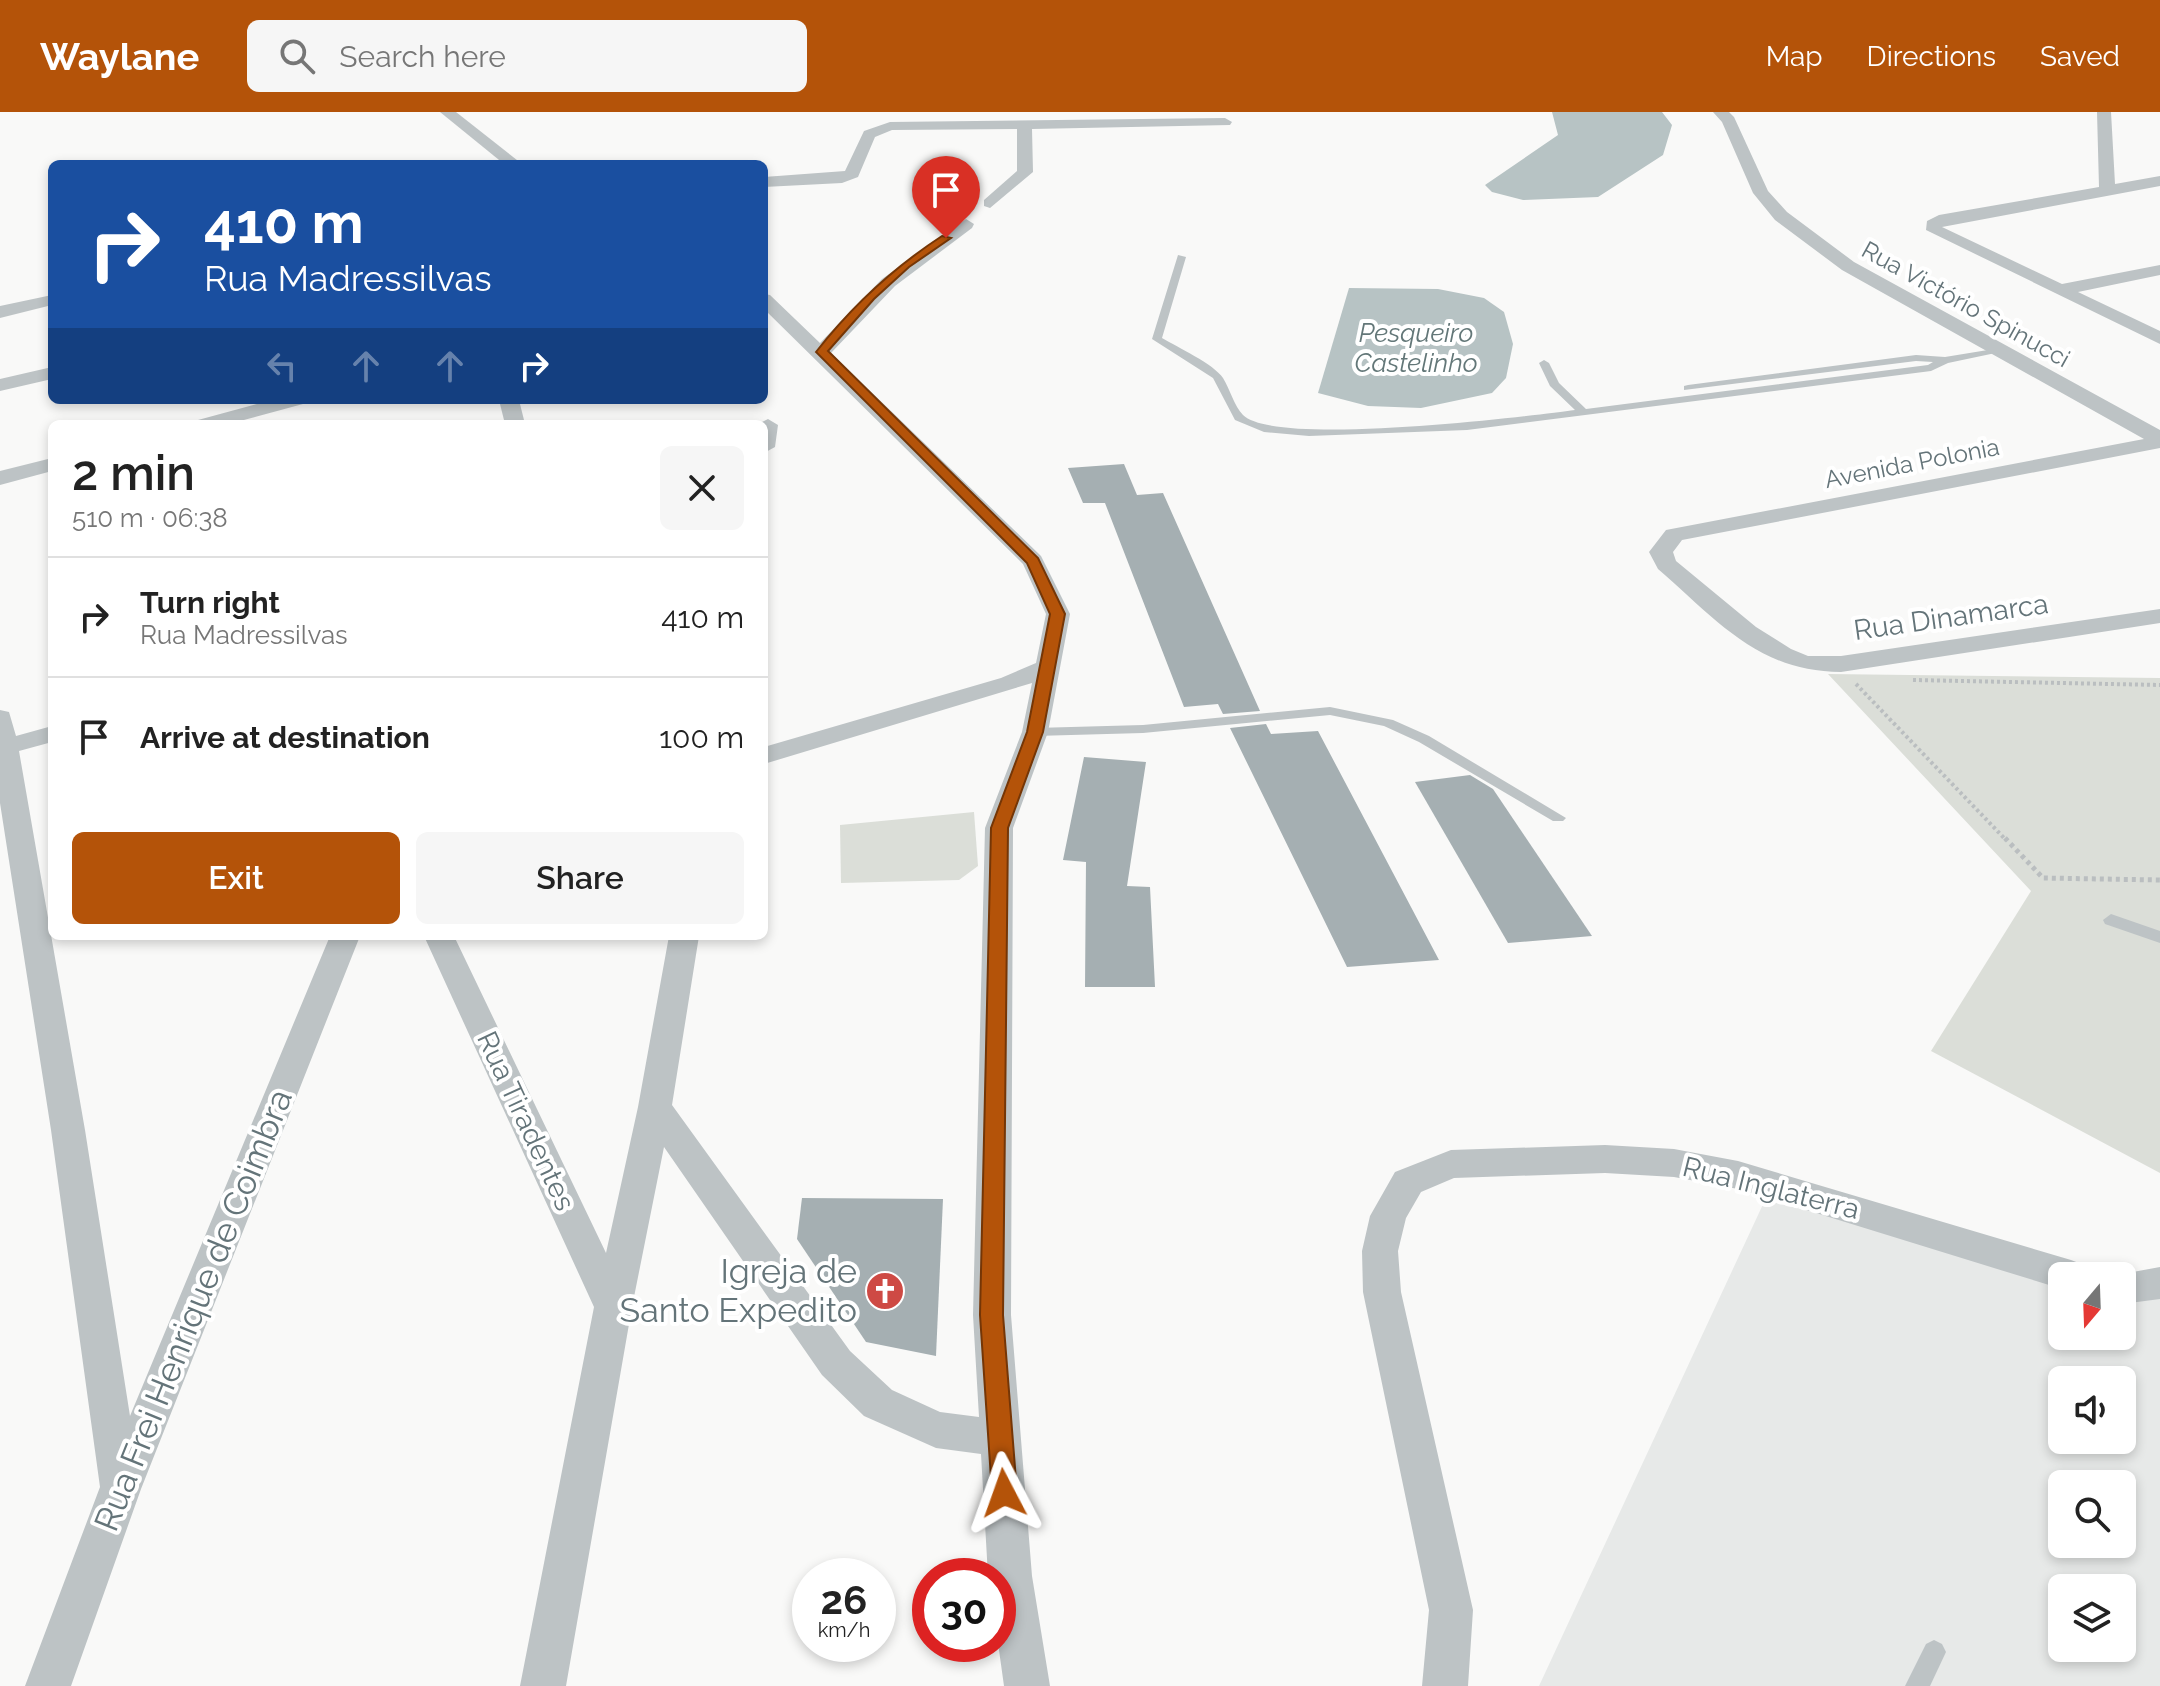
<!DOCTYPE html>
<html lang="en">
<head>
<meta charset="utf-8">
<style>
	body { margin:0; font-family:Raleway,sans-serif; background:#f6f6f6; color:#222; height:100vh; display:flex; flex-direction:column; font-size:30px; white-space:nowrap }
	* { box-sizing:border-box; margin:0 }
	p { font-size:26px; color:#767676 }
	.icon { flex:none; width:44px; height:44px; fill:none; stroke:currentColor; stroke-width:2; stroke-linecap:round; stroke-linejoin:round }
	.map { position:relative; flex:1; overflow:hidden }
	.details { position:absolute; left:48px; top:308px; width:720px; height:520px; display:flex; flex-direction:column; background:#fff; border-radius:12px; box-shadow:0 4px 12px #0003 }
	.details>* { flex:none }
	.hud { position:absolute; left:48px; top:48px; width:720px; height:244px; border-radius:12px; box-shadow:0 4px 12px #0003; background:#1a4fa0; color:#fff; overflow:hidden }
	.needle { width:52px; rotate:199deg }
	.tools { position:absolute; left:2048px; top:1150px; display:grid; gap:16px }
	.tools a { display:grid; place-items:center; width:88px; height:88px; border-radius:12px; background:#fff; box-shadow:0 4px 12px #0003; font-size:40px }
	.speed { position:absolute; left:792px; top:1446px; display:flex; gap:16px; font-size:40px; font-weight:700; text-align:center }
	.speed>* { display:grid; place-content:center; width:104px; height:104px; border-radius:50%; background:#fff; box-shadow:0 4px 12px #0003; line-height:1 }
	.speed small { font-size:20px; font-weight:400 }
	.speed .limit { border:12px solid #d22; background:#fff; color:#111 }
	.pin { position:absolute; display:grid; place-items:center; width:68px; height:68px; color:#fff; margin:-82px -34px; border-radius:50% 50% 50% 0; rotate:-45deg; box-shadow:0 0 8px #0007 }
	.pin .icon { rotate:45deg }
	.me { position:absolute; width:88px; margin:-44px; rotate:356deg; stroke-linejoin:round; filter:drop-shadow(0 0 6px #0008) }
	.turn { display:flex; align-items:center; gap:28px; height:168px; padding:0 24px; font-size:36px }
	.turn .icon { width:104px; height:104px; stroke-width:2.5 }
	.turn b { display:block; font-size:56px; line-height:68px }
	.lanes { display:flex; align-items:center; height:76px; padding:0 24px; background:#0003; justify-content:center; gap:40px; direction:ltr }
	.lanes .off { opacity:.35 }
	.round { display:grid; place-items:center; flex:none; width:84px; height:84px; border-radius:12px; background:#f6f6f6 }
	.head { display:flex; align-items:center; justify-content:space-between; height:136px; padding:0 24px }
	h1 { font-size:48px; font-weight:600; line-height:60px }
	.cta { display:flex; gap:16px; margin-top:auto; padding:16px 24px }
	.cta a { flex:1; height:92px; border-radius:12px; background:#b45309; color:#fff; font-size:32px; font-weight:600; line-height:92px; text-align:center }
	.cta a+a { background:#f6f6f6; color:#222 }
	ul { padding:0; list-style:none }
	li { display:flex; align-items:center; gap:24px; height:120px; padding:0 24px; border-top:2px solid #e0e0e0 }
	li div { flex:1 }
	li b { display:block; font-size:30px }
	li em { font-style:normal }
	header { display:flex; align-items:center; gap:48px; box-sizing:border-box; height:112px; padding:0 40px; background:#b45309; color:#fff }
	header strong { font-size:38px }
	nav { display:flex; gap:44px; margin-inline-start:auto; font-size:28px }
	.search { width:560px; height:72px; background:#f6f6f6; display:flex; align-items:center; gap:20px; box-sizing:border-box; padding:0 28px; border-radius:12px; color:#767676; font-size:30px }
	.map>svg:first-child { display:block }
	.built { fill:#e7e9e8; fill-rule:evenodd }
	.green { fill:#dbded8 }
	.water { fill:#b7c3c4 }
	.building { fill:#a5afb2 }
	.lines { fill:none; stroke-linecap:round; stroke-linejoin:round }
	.path-far1 { stroke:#babec0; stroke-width:4; stroke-dasharray:3 3; stroke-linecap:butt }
	.path { stroke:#babec0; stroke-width:5; stroke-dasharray:4 4; stroke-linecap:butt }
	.lane { fill:#bdc3c5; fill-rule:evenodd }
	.street { fill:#bdc3c5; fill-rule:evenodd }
	.route { fill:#b45309; stroke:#753606; stroke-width:2 }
	.labels { text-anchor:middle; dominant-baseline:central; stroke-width:8; stroke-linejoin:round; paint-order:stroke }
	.far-street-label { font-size:24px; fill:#647479; stroke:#fff }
	.far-water-label { font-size:26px; font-style:italic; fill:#637778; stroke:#fff }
	.street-label { font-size:28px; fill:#647479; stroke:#fff }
	.near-poi-label { font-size:34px; fill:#647479; stroke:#fff; text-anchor:end }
	.near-street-label { font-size:34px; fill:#647479; stroke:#fff }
</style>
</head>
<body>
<header>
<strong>Waylane</strong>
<div class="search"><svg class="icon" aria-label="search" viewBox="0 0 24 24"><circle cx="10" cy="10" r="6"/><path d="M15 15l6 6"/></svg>Search here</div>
<nav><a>Map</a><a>Directions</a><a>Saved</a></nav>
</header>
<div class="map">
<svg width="2160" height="1574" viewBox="0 0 2160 1574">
	<rect width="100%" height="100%" fill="#f9f9f8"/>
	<path class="built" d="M1765 1088 2062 1164V1224H2122V1177L2160 1176V1574H1539ZM2062 1268H2122V1328H2062ZM2062 1372H2122V1432H2062ZM2062 1476H2122V1536H2062Z"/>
	<g class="green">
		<polygon points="1828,562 2160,566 2160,1061 1931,939 2031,779"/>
		<polygon points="974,700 978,754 959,768 841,771 840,713"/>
	</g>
	<g class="water">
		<polygon points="1552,0 1662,0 1672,13 1663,43 1598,85 1523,88 1492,80 1485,73 1558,23"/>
		<polygon points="1349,176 1438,177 1484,186 1504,200 1513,232 1506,266 1492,281 1421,296 1368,294 1318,281"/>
	</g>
	<g class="building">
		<polygon points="1124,352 1137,383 1163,381 1260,599 1223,602 1218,592 1184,595 1105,391 1083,391 1068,356"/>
		<polygon points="1266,612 1271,622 1318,619 1439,848 1347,855 1230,616"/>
		<polygon points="1084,645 1146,650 1127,774 1150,775 1155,875 1085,875 1086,750 1063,748"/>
		<polygon points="1470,663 1493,677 1592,824 1508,831 1415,670"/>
		<polygon points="802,1086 943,1087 936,1244 866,1230 797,1127"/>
	</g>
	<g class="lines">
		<g class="path-far1">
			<polyline points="1913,568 2160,573"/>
			<polyline points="1856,572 2006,728"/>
		</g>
		<polyline class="path" points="2005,726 2043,766 2160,768"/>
		<g class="lane">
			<path d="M1178 143 1186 145 1162 226C1177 235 1214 252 1223 266 1230 277 1234 294 1243 303 1275 335 1523 305 1575 298L1550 274 1539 251 1544 248 1549 251 1559 271 1586 297 1928 253 1933 250 1916 249 1684 278V274L1688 273 1916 243 1945 245 2000 236 2005 239 1948 251 1931 259 1467 318 1309 324 1264 320 1235 308 1213 266 1152 227Z"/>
			<polygon points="1330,595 1393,608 1429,624 1566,706 1563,709 1553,709 1419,630 1384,614 1330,603 1143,621 1035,624 1028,620 1035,616 1143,613"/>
			<polygon points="2111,802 2160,819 2160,831 2105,812 2103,808"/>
			<polygon points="1934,1528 1942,1532 1946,1540 1930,1574 1905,1574 1926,1532"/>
		</g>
		<g class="street">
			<polygon points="440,0 456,0 522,52 504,52"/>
			<path d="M1713 0H1729L1734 5 1768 79 1787 100 1854 150 2160 318V336L1682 428 1673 440 1676 449 1756 515 1791 537 1808 544H1841L2160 497V511L1841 560C1758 560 1716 507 1658 457L1649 440 1666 418 2144 327 1842 158 1775 108 1753 81 1722 10Z"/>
			<polygon points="2097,0 2111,0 2115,72 2160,64 2160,74 1942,115 2062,172 2160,153 2160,163 2078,180 2160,219 2160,232 1926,118 1927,109 1939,103 2099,75"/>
			<polygon points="1225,6 1232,10 1230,13 1032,17 1033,60 990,96 984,94 984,88 1017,59 1017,17 892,18 875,25 858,65 842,71 764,75 764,65 845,59 864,19 890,10"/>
			<polygon points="966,107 974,112 972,116 895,174 831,241 1041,444 1070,502 1048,620 1013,716 1011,1203 1032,1464 1050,1574 1004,1574 998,1531 998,1464 988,1464 981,1342 936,1336 864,1304 822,1263 664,1035 632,1195 566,1574 520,1574 594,1195 424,824 454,824 606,1141 638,995 669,824 699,824 672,993 850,1239 892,1278 940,1300 979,1305 973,1203 985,716 1022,620 1032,571 764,652 764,635 1001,566 1036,551 1046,502 1023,452 764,197 764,182 770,183 820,231 882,167"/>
			<polygon points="52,183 52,193 0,206 0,194"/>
			<polygon points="52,255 52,267 0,279 0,267"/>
			<polygon points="272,288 306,288 303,292 229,312 195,312 198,308"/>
			<polygon points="499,288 519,288 525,312 505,312"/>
			<polygon points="768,307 778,313 775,335 764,341 764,312 758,312"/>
			<polygon points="52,346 52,359 0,373 0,359"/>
			<polygon points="0,598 9,600 16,624 52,614 52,630 19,639 85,1018 130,1304 330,824 360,824 141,1377 71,1574 25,1574 100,1375 51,1018 0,691"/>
			<polygon points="1605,1033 1674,1037 1738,1049 2071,1148 2084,1153 2090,1164 2062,1164 2062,1177 1738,1077 1674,1065 1605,1061 1454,1066 1421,1080 1406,1106 1398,1139 1401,1180 1473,1498 1468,1574 1422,1574 1429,1498 1363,1180 1362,1139 1370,1104 1395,1060 1451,1038"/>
			<polygon points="2160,1155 2160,1187 2122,1192 2122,1164 2111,1164"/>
		</g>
	</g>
	<path class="route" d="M942 124 951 126 909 155 874 187 828 239 1038 446 1065 502 1043 620 1008 716 1003 1203 1017 1381 1013 1390 1004 1393 995 1390 992 1381 980 1203 991 716 1027 620 1050 502 1027 451 816 240C852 194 893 156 942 124Z"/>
	<defs>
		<g id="church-disc" transform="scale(2)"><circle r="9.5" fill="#ce4a44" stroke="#fff"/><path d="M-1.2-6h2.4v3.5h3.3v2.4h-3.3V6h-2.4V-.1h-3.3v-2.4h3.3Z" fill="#fff"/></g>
	</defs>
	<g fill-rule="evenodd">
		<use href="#church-disc" x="885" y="1179"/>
	</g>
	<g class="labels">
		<g class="far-street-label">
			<text transform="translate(1966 192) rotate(29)">Rua Victório Spinucci</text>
			<text transform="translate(1912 351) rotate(-11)">Avenida Polonia</text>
		</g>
		<g class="far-water-label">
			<text x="1416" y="221">Pesqueiro<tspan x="1416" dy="30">Castelinho</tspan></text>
		</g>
		<g class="street-label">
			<text transform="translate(1951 505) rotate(-8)">Rua Dinamarca</text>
			<text transform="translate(526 1009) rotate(65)">Rua Tiradentes</text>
			<text transform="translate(1771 1076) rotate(14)">Rua Inglaterra</text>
		</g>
		<g class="near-poi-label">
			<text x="857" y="1159">Igreja de<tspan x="857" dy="39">Santo Expedito</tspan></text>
		</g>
		<g class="near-street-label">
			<text transform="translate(193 1198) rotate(-68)">Rua Frei Henrique de Coimbra</text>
		</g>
	</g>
</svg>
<div class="tools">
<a><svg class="needle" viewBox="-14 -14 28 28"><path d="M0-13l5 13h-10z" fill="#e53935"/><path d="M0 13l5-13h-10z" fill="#767676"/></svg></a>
<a><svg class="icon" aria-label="sound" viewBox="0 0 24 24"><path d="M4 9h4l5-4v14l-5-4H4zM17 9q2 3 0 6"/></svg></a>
<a><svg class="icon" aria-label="search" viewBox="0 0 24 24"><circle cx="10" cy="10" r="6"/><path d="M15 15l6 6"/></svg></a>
<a><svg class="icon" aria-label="layers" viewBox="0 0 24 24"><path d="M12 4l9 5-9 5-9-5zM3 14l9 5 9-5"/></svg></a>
</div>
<div class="speed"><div>26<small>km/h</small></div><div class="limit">30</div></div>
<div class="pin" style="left:946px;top:126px;background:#d93025"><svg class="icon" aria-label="arrive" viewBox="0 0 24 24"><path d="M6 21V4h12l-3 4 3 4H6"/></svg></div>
<svg class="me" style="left:1004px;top:1381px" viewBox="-20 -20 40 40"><path d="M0-17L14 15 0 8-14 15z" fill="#b45309" stroke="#fff" stroke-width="4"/></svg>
<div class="hud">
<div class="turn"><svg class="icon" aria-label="right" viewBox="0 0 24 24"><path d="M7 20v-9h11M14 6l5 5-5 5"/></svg><div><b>410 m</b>Rua Madressilvas</div></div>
<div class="lanes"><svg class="icon off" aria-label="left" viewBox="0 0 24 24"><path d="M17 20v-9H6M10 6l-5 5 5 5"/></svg><svg class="icon off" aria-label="ahead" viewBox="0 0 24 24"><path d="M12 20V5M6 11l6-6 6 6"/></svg><svg class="icon off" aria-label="ahead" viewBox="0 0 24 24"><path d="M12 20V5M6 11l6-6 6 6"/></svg><svg class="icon" aria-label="right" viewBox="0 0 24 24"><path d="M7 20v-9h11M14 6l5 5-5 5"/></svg></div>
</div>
<section class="details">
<div class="head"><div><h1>2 min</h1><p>510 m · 06:38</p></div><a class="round"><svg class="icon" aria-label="close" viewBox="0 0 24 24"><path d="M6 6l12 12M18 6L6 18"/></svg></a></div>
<ul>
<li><svg class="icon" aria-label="right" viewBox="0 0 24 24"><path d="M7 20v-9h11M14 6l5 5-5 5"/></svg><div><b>Turn right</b><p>Rua Madressilvas</p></div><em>410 m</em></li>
<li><svg class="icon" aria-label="arrive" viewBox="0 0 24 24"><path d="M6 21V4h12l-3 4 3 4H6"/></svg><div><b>Arrive at destination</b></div><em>100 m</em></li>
</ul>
<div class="cta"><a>Exit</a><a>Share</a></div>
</section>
</div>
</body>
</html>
